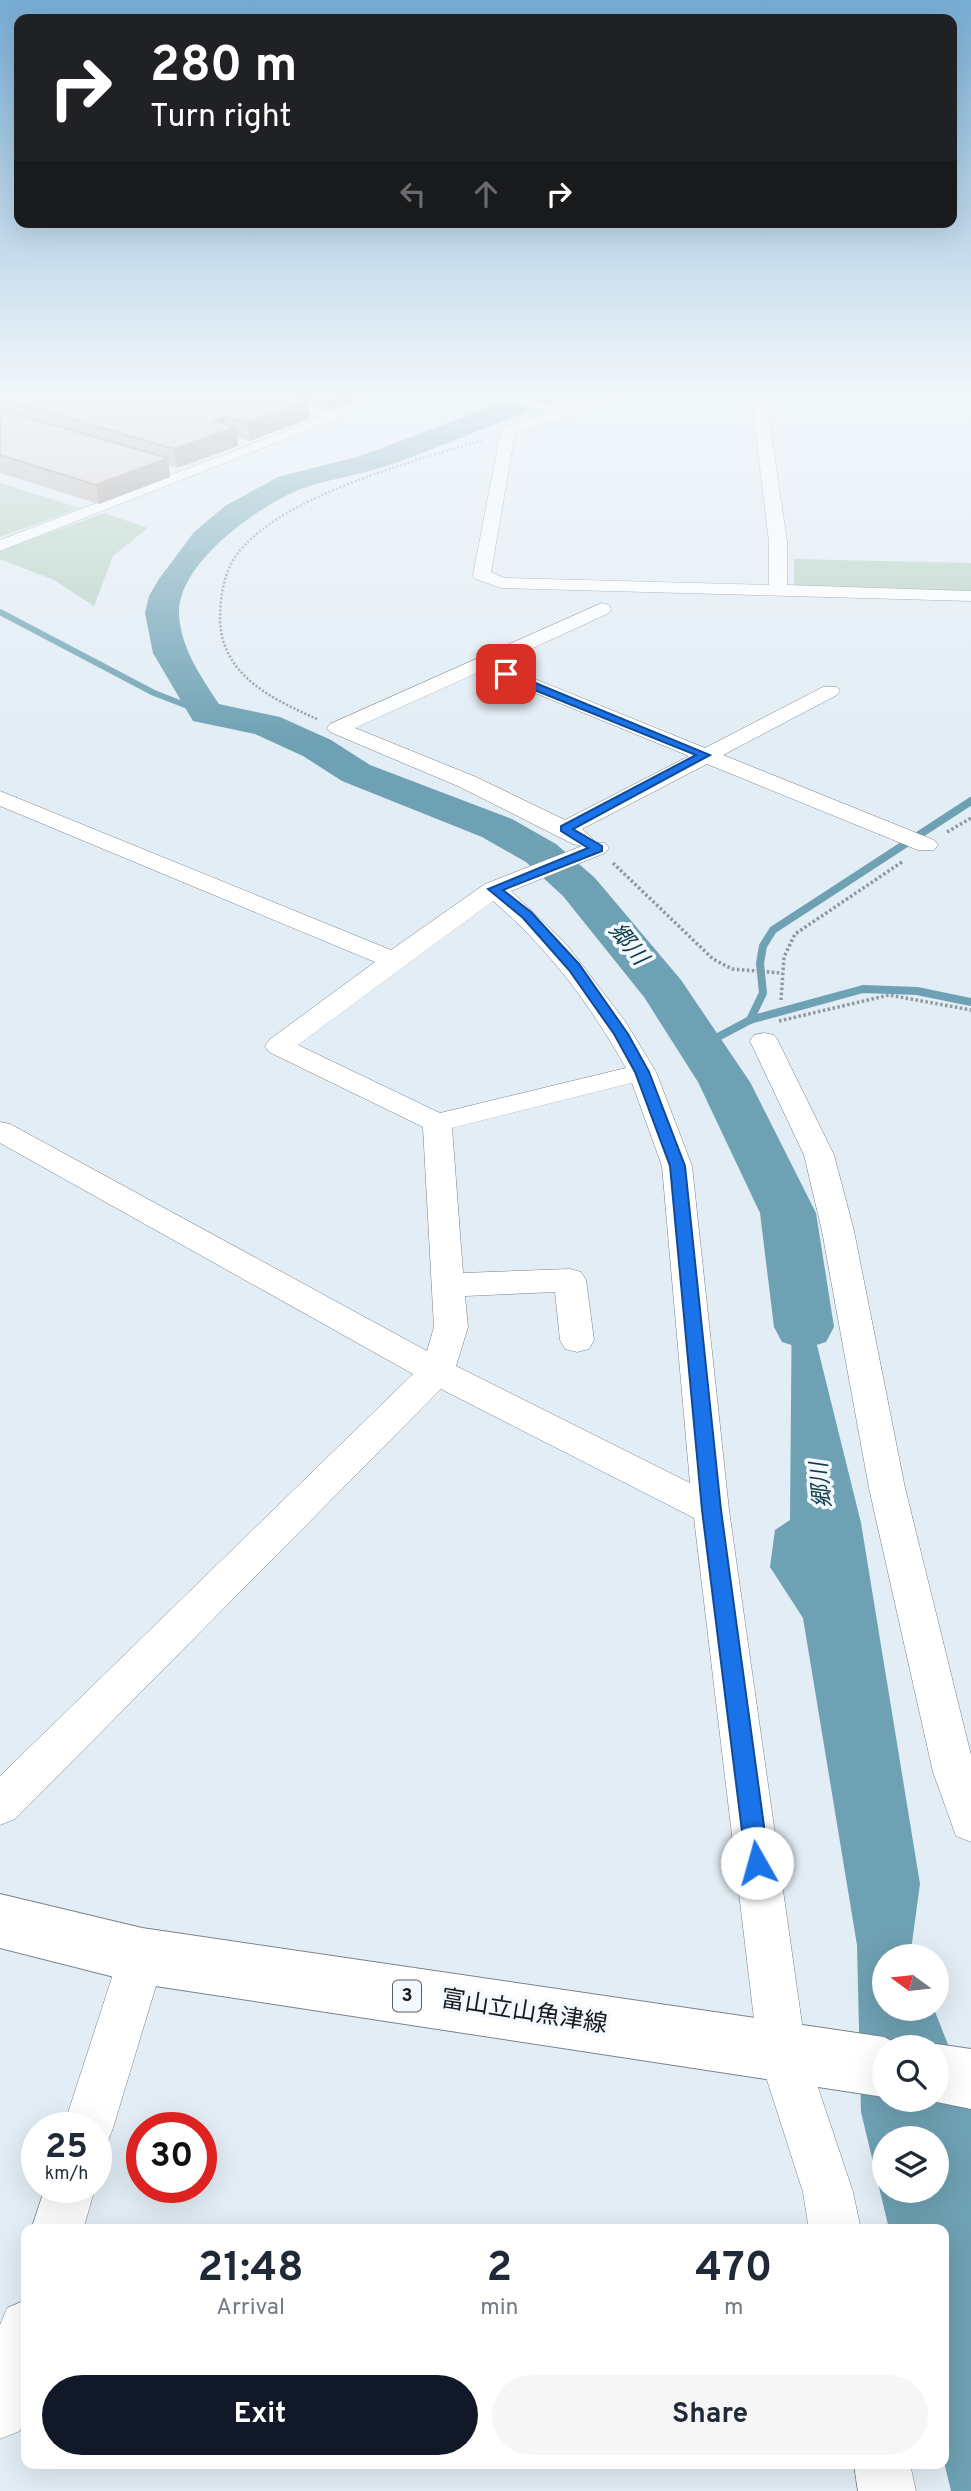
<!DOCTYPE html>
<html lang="en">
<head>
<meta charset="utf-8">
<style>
	body { margin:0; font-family:Overpass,"Noto Sans JP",sans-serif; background:#f6f6f7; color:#1f2937; height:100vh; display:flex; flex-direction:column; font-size:26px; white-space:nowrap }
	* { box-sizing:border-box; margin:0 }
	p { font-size:23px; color:#747a83 }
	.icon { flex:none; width:38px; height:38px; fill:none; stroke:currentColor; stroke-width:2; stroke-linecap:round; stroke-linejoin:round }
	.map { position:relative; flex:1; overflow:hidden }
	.panel { position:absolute; left:21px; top:2224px; width:928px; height:245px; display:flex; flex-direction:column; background:#fff; border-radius:14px; box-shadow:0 7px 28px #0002 }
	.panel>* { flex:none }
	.top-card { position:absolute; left:14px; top:14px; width:943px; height:214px; border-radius:14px; box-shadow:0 7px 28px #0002; background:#202124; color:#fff; overflow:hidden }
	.needle { width:46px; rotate:285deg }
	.controls { position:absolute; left:872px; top:1944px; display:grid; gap:14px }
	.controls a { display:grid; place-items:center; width:77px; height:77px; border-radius:50%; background:#fff; box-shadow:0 7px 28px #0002; font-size:35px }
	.speed { position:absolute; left:21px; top:2112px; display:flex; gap:14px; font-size:35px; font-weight:700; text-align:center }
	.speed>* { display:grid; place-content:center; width:91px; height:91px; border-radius:50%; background:#fff; box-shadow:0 7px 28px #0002; line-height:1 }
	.speed small { font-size:18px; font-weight:400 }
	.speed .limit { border:10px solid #d22; background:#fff; color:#111 }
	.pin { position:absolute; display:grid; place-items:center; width:60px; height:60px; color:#fff; margin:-30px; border-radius:14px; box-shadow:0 4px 10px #0006 }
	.me { position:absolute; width:77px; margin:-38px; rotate:353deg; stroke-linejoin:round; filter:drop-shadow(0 0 5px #0008) }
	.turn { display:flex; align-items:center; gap:24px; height:147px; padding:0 21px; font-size:32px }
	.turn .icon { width:91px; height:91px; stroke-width:2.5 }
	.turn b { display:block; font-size:49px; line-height:60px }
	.lanes { display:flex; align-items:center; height:66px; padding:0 21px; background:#0003; justify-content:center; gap:35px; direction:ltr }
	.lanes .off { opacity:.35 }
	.eta { display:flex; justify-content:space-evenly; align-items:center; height:119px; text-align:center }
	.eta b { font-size:42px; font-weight:700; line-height:49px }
	.action { display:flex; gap:14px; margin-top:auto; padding:14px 21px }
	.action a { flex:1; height:80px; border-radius:42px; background:#111827; color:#fff; font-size:28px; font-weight:700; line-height:80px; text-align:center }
	.action a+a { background:#f6f6f7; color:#1f2937 }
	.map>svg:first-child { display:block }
	.green { fill:#b3d0c0 }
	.water { fill:#6ea1b3; fill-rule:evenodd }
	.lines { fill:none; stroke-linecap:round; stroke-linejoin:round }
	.stream-far1 { stroke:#6ea1b3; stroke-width:6 }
	.stream { stroke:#6ea1b3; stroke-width:8 }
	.river { fill:#6ea1b3; fill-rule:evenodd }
	.minor-casing { stroke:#7a838a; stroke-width:1 }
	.primary-casing { stroke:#7a838a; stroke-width:2 }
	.path-far1 { stroke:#8f979d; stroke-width:2.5; stroke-dasharray:2 2; stroke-linecap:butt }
	.path { stroke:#8f979d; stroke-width:3.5; stroke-dasharray:2.5 2.5; stroke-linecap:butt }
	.minor { fill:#fff; fill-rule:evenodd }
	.primary { fill:#fff; fill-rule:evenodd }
	.wall { fill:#bbb1ad }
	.shaded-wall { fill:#99908d }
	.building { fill:#dacec9; stroke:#99908d; stroke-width:2 }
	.route { fill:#1a73e8; stroke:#114b97; stroke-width:2 }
	.labels { text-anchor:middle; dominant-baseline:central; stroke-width:7; stroke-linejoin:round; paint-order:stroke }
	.shield { fill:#f3f9fe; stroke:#595d60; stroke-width:2 }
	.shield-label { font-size:19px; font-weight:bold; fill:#171a1d }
	.water-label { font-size:23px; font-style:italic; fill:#0f3d4b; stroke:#f3f9fe }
	.near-street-label { font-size:24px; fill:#171a1d; stroke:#f3f9fe }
</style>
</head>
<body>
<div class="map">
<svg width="971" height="2491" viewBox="0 0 971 2491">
	<rect width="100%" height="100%" fill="#e2edf5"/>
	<g class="green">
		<polygon points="0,483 81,508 0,537"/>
		<polygon points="104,513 148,528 113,556 94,606 54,580 0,559 0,551"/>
		<polygon points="794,559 971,563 971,593 794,589"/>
	</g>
	<path class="water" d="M786 1220 861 1523 920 1884 911 1950 914 1956H884V2009H934L971 2103V2491H951L943 2458V2230L889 2229 861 2112 857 1945 803 1618 770 1567 775 1530 790 1520 792 1286ZM884 2048H936V2100H884ZM884 2138H936V2191H884Z"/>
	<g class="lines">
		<polyline class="stream-far1" points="0,612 154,693 206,713"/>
		<g class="stream">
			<polyline points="750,1020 763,993 760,963 763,946 773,930 971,801"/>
			<polyline points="701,1046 750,1020 863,989 917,991 971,1002"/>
		</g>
		<path class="river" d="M525 394H561L557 399C499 422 442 447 383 467 356 476 328 479 301 489 260 505 178 562 179 613 180 647 201 677 219 704L280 717 331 740 370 765 512 819 556 844 595 878 681 980 750 1082 816 1213 834 1327 826 1342 804 1349 782 1342 774 1327 760 1213 698 1082 644 997 563 896 526 862 482 837 342 781 303 756 255 734 193 721 153 653 145 613 149 596 159 579 194 532 225 506 278 477 360 456Z"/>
		<g class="minor-casing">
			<g id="minor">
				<polygon points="235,394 257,394 340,414 342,417 0,551 0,540 320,418 237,397"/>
				<path d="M482 394C511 392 536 405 564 407 583 409 607 392 634 394L632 397 515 433 491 572 504 578 769 585V541L751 394H765L787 541V585L971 591V601L501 588 476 579 473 575 501 430 503 427 550 413 484 397Z"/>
				<path d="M602 603 609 605 611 609 609 613 498 664 705 748 823 687H837L840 691 837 695 723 755 934 840 938 845 934 850H918L707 764 582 829 593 839 590 843H605L609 848 605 853 511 891 567 945 625 1021 656 1072 692 1166 729 1510 806 2052 853 2192 861 2230H809L803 2192 758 2052 694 1518 441 1389 15 1819 0 1825V1776L413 1374 0 1143V1122L10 1124 427 1351 434 1327 423 1127 269 1052 265 1046 269 1040 375 962 0 806V791L391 950 485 884 582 846 573 844 460 787 330 732 327 728 330 724ZM481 671 689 756 565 820 476 777 355 728ZM493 901C548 948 590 1004 626 1068L440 1113 298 1045ZM632 1083 662 1166 690 1483 456 1366 468 1327 465 1296 555 1292 560 1340 565 1349 577 1352 589 1349 594 1340 586 1280 581 1272 570 1269 463 1273 452 1128Z"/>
				<polygon points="764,1033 774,1035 778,1041 834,1155 854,1231 905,1488 971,1755 971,1842 956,1836 933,1772 869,1488 822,1231 804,1155 750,1041 754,1035"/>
				<polygon points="142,1933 158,1940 165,1956 113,2128 106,2146 96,2149 96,2128 63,2128 119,1956 126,1940"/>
				<polygon points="45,2188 95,2188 83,2230 31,2230"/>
				<polygon points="26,2300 26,2414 20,2431 0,2439 0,2325 7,2308"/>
				<polygon points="854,2464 910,2464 916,2491 858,2491"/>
			</g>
		</g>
		<g class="primary-casing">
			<g id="primary">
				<polygon points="0,1894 142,1928 884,2037 905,2048 884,2048 884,2097 142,1984 0,1948"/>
				<polygon points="936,2044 971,2049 971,2109 927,2100 936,2100 936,2048 928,2048"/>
			</g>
		</g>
		<path class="path-far1" d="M317 719C272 699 221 675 220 619 220 597 224 571 238 553 283 495 413 462 482 440"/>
		<g class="path">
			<polyline points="947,832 971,818"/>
			<polyline points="613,863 713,959 732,969 781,973"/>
			<polyline points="781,1000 784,957 795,934 902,862"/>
			<polyline points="779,1021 889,995 971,1010"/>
		</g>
		<use href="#minor" class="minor"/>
		<use href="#primary" class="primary"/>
	</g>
	<polygon class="wall" points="0,394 371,394 332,409 312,403 308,405 309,419 249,441 237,437 238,446 177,468 168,465 170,477 99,504 0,473"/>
	<g class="shaded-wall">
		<polygon points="300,394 311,394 312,403 308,405 309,419 249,441 247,423 285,399"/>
		<polygon points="334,394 371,394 332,409 331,395"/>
		<polygon points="225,417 227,431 236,427 238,446 177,468 174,449 213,421"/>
		<polygon points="168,458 170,477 99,504 96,485"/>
	</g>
	<g class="building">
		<polygon points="0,394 279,394 308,401 247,423 225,417 213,421 236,427 174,449 0,398"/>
		<polygon points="280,394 300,394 291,397"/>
		<polygon points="0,410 168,458 96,485 0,455"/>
	</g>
	<linearGradient id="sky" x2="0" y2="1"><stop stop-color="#77acd3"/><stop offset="0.53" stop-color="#f2f7fa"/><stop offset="1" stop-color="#f2f7fa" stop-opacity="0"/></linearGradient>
	<rect width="971" height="742" fill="url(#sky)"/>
	<polygon class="route" points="502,672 509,672 710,755 573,829 602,846 602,851 503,890 531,912 579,964 628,1034 649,1072 685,1166 721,1510 769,1863 765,1870 757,1873 750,1870 746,1863 702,1510 670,1166 635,1072 614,1034 569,970 523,918 488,889 588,848 561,831 561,826 696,755 502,677"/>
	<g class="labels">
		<rect class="shield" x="393" y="1980.5" width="28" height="31" rx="5"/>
		<g class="shield-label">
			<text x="407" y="1996">3</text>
		</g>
		<g class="water-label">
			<text transform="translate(627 945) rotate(51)">郷川</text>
			<text transform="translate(823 1485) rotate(-96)">郷川</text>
		</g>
		<g class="near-street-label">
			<text transform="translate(524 2013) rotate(9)">富山立山魚津線</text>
		</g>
	</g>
</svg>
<div class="controls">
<a><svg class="needle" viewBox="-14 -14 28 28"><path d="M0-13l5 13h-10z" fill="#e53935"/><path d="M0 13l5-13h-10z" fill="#747a83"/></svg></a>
<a><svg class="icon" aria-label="search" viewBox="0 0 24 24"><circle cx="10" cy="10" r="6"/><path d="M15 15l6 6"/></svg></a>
<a><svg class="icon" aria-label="layers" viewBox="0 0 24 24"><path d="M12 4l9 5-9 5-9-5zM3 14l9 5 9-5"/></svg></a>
</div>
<div class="speed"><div>25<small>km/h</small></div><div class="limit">30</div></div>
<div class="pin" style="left:506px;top:674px;background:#d93025"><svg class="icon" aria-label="arrive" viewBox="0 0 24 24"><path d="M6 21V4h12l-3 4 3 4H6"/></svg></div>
<svg class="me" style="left:757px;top:1863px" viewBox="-20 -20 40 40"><circle r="19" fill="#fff"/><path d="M0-13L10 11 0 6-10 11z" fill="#1a73e8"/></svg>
<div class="top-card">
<div class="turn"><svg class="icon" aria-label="right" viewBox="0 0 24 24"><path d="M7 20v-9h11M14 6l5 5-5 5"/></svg><div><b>280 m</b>Turn right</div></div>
<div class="lanes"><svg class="icon off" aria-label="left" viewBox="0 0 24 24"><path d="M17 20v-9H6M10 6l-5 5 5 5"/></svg><svg class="icon off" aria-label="ahead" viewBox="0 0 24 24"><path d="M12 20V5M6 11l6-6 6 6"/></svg><svg class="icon" aria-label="right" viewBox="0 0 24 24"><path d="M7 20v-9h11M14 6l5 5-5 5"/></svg></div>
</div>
<section class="panel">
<div class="eta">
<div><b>21:48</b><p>Arrival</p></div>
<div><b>2</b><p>min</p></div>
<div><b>470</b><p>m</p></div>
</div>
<div class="action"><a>Exit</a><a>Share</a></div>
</section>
</div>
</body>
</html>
